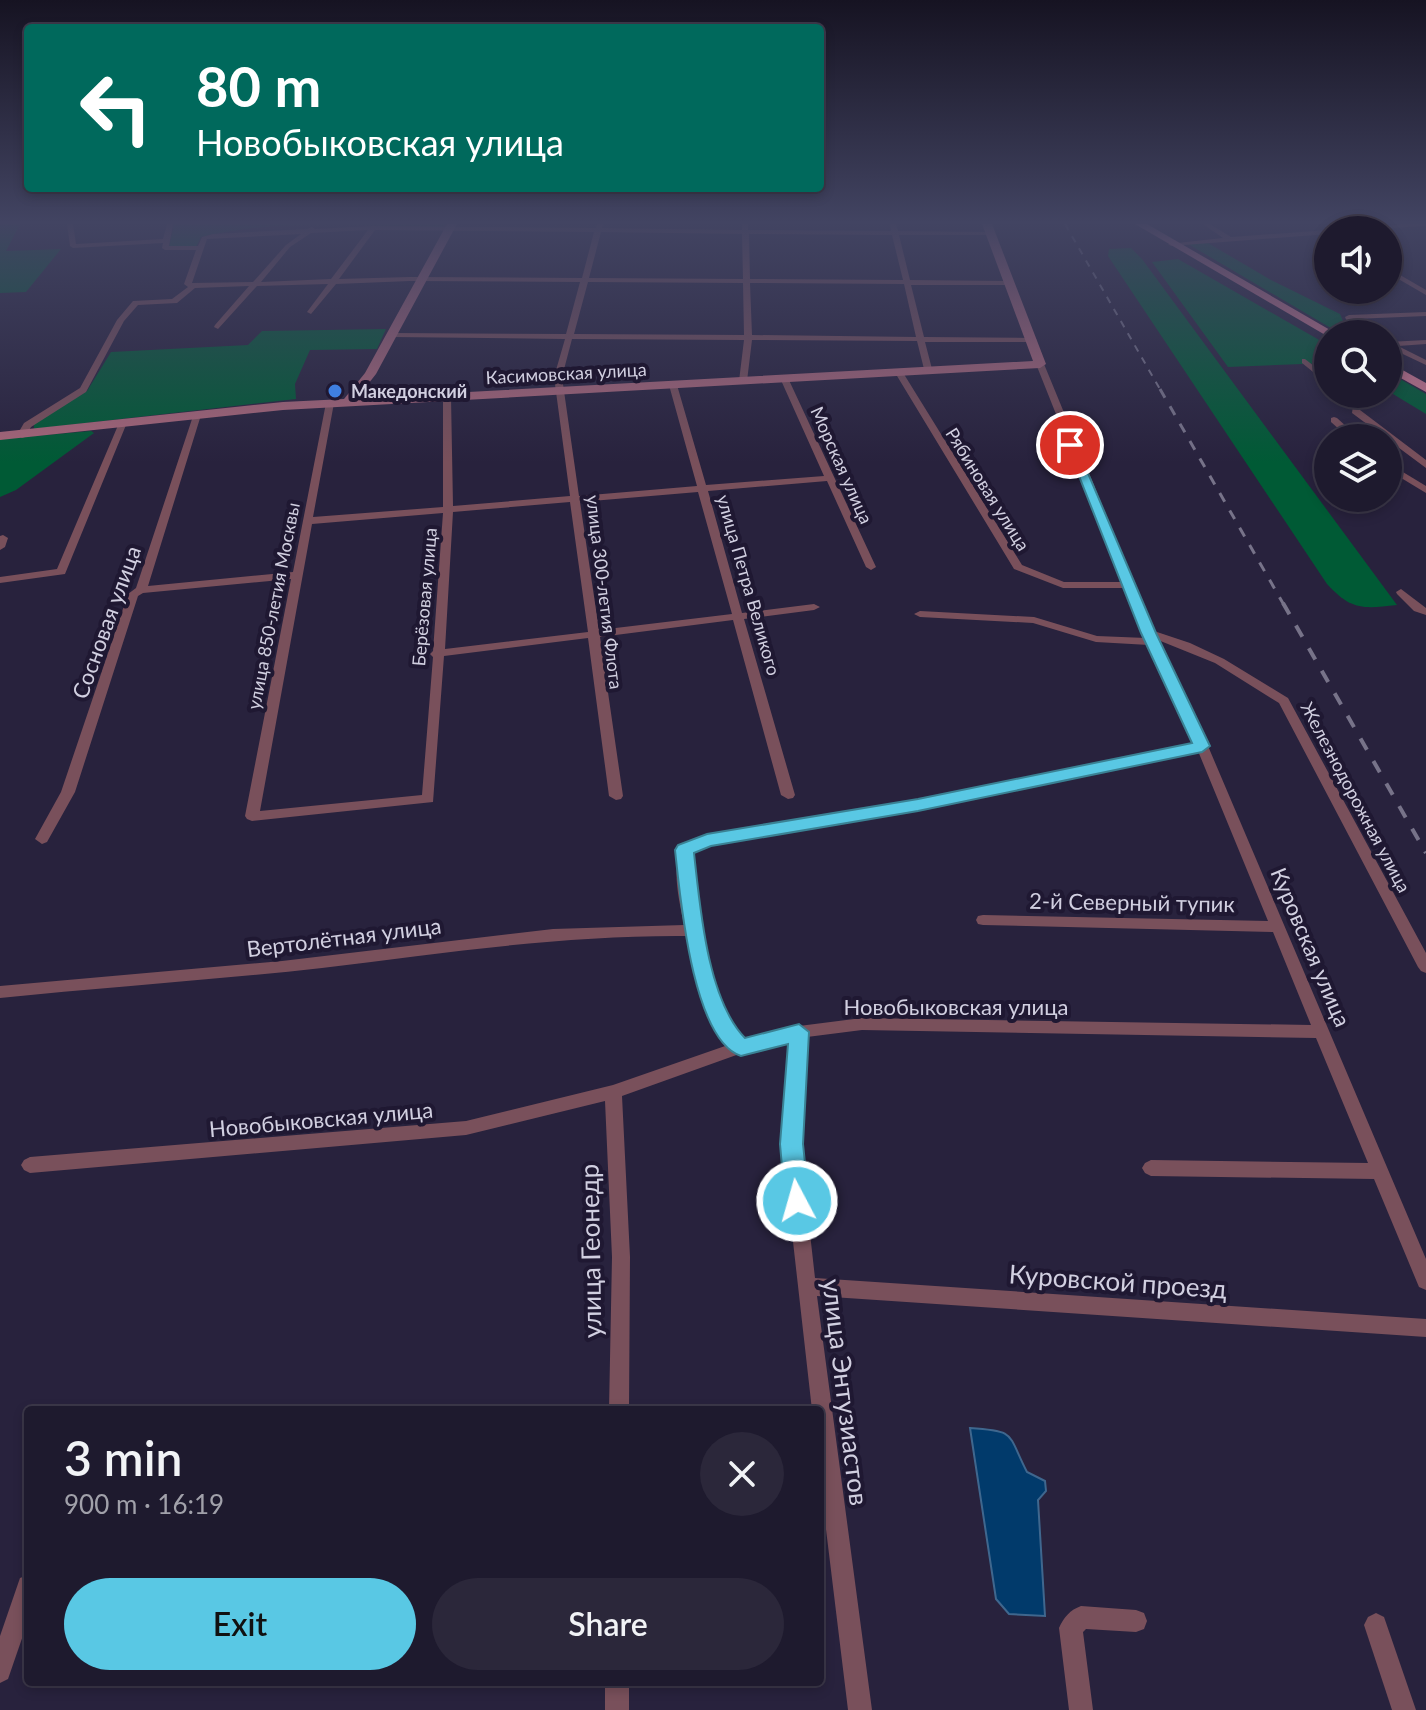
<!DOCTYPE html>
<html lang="en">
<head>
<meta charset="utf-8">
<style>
	body { margin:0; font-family:Lato,sans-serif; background:#2b273a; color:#f1f3f6; height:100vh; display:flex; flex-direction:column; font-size:30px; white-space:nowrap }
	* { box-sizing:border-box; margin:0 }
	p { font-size:26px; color:#a1a1aa }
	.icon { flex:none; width:44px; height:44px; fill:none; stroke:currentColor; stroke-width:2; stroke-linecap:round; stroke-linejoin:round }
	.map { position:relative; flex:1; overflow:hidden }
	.sheet { position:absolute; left:24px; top:1406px; width:800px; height:280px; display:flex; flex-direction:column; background:#1e1a2e; border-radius:8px; box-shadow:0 4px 12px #0003,0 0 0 2px #3c384a }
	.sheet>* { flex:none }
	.guide { position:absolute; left:24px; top:24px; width:800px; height:168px; border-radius:8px; box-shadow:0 4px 12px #0003,0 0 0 2px #3c384a; background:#00695c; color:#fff; overflow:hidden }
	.buttons { position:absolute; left:1314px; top:216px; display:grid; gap:16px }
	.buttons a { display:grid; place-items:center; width:88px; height:88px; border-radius:50%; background:#1e1a2e; box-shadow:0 4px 12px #0003,0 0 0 2px #3c384a; font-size:40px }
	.pin { position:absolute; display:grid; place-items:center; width:68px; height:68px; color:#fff; margin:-34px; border:4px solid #fff; border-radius:50%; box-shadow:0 2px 8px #0007 }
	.me { position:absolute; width:88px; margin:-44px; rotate:354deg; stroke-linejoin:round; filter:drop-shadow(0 0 6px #0008) }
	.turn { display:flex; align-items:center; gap:28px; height:168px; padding:0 40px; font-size:36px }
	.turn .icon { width:104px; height:104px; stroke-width:2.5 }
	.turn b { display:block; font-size:56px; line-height:68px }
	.round { display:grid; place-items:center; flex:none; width:84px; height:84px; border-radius:42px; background:#2b273a }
	.summary { display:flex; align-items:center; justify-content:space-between; height:136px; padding:0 40px }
	h1 { font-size:48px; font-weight:600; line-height:60px }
	.primary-button { display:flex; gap:16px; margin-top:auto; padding:16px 40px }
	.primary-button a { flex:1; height:92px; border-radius:48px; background:#59c8e4; color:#111; font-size:32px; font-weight:600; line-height:92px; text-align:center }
	.primary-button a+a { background:#2b273a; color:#f1f3f6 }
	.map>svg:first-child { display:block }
	.green { fill:#005a35 }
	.water { fill:#013a6b; stroke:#3f678e; stroke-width:2 }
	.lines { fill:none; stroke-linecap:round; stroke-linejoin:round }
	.street { fill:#79505b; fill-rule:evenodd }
	.secondary { fill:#a76679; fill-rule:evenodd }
	.primary { fill:#ca778f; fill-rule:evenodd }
	.rail-far2 { stroke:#777389; stroke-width:2; stroke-dasharray:7 7; stroke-linecap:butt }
	.rail-far1 { stroke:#777389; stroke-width:3; stroke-dasharray:10 10; stroke-linecap:butt }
	.rail { stroke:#777389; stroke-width:4; stroke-dasharray:13 13; stroke-linecap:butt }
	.route { fill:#59c8e4; stroke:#3a8294; stroke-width:2 }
	.shop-dot { fill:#3f7fe0; stroke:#1f1832; stroke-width:3 }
	.labels { text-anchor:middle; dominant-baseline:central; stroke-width:8; stroke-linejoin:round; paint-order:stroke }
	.far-street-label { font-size:18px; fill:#d1cfe0; stroke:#1f1832 }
	.far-poi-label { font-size:18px; font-weight:bold; fill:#d1cfe0; stroke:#1f1832; text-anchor:start }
	.street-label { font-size:22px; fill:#d1cfe0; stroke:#1f1832 }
	.near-street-label { font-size:26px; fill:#d1cfe0; stroke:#1f1832 }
</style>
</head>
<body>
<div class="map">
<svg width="1426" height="1710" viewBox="0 0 1426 1710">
	<rect width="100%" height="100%" fill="#28223d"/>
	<g class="green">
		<polygon points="0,224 20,224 6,251 61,249 26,292 0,293"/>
		<path d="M174 224H445L443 227C365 226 278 218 201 237L196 247H169Z"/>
		<polygon points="1208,243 1271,280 1340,314 1343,321 1366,334 1341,334 1188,244"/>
		<path d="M1131 248 1142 259 1397 605C1362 609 1351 610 1327 584L1108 256 1109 249Z"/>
		<polygon points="1178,259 1328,345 1328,363 1228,367 1152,262"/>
		<polygon points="386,329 377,349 310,350 295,384 296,399 34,429 34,423 87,391 111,352 248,345 262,331"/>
		<polygon points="1388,372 1426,394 1426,414 1388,391"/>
		<polygon points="91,431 94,433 16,490 0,497 0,439"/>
	</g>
	<path class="water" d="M970 1428C1017 1431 1007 1433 1027 1472L1045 1481 1046 1491 1038 1500 1045 1616 1009 1614 996 1599Z"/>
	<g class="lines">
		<g class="street">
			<path d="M67 224H73L76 244 163 239 167 224H173L169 246H198L202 237 213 234 307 229 312 227 315 229 373 226 596 228 597 224H603L602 228 742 230V224H748V230L891 231 890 224H896L898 231 991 232 993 235H899L910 280 1009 281 1013 283 1009 285H911L924 337 1033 338 1037 340 1033 342H925L932 369 928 371 924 369 917 341 752 340 747 381 743 384 739 381 744 340 572 339 562 377 579 496 697 486 669 385 673 382 677 385 706 485 824 476 780 378 784 375 788 378 876 567 871 570 866 567 827 481 708 491 742 613 814 604 820 607 814 610 744 619 795 795 793 798 788 799 781 795 733 620 600 637 623 796 621 799 616 800 609 796 588 638 444 656 433 802 252 821 247 819 245 816 291 579 143 593 138 596 75 792 47 842 42 844 35 839 61 792 128 594 136 588 194 413 201 415 148 586 293 572 326 403 330 400 334 403 313 517 443 507V397L447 394 451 397 453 506 570 496 554 377 565 339 392 337 388 335 392 333 566 334 580 282 410 281 336 284 311 314 307 312 328 284 257 286 218 329 214 327 215 325 249 286 195 288 177 303 138 305 124 321 86 392 31 427 25 437 22 438 17 435 24 423 80 388 117 320 133 301 172 299 188 287 184 284 196 250H165L162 248 163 243 73 248 70 246ZM368 230 331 279 261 282 290 247 311 233ZM375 230 594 232 582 278 410 277 339 279ZM601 232 742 234 743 279 589 278ZM301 234 286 245 253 282 192 283 207 239ZM749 234 892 235 903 280 750 279ZM588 282 743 283 744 335 574 334ZM750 283 904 284 916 337 752 335ZM698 492 732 614 599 630 580 502ZM570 502 588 632 445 649 453 512ZM443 513 433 651 430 654 433 657 422 795 260 811 312 524Z"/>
			<polygon points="1203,224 1210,224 1231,237 1328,230 1328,234 1171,246 1168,244 1223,238"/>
			<polygon points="1402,224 1426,224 1426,226 1352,230"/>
			<polygon points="1388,268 1426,290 1426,295 1388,273"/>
			<path d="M1426 312V316L1353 319 1376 334C1365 334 1349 328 1345 317L1349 315Z"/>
			<polygon points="1426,340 1426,344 1398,346 1426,360 1426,365 1388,347 1388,342"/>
			<polygon points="1305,359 1328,377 1328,384 1302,363 1302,359"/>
			<path d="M1037 362 1044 364 1154 631 1190 643 1224 659 1288 698 1426 953V973L1421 971 1418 967 1279 703 1215 663 1158 640 1208 746 1426 1259V1290L1419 1287 1374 1179 1151 1176 1145 1173 1142 1168 1145 1163 1151 1160 1368 1163 1316 1038 862 1030 807 1037 800 1144 815 1278 1426 1319V1337L817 1296 872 1710H848L820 1480V1410H812L782 1144 790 1041 742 1053 622 1096 630 1257 629 1410H609L612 1257 605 1101 466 1135 30 1173 24 1170 21 1165 24 1160 30 1157 466 1121 613 1085 728 1045C704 1021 695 968 687 936 564 935 444 953 322 968 215 980 107 987 0 998V986L282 961 553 929 684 925C679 899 671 869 682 844L707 835 918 801 1194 744 1149 645 1096 642 1033 623 920 617 914 614 920 611 1034 617 1097 636 1146 638 1125 588H1063L1014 569 894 371 898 369 902 371 1022 565 1064 582H1123L1036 364ZM1198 751 1268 921 983 915 978 916 976 920 978 924 983 925 1273 932 1311 1025 862 1018 799 1026 744 1040C714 1014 684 888 693 850L709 844 918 809Z"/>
			<polygon points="1340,394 1349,394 1361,404 1360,410 1426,460 1426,468 1352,413 1353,406"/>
			<polygon points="1334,417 1337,418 1359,438 1349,438 1331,422 1331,418"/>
			<polygon points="119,423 126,425 65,574 0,583 0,577 57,569"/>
			<polygon points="1388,463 1426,486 1426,493 1388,470"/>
			<polygon points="3,535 8,538 5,547 0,550 0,536"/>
			<polygon points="1401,589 1426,608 1426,615 1414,611 1397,594 1396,592"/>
			<polygon points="28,1575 28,1621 8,1679 0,1683 0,1636 20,1578"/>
			<path d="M1081 1606 1136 1610 1144 1613 1147 1621 1144 1629 1136 1632 1086 1629 1083 1632 1093 1710H1069L1059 1628C1064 1617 1070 1610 1081 1606Z"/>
			<polygon points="1376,1613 1384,1617 1416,1710 1392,1710 1364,1625 1368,1617"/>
			<rect x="605" y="1682" width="24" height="28"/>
		</g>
		<polygon class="secondary" points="447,224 457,224 376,374 357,398 1033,361 982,224 992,224 1046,364 1040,368 283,410 0,440 0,432 283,402 344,399 365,373"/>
		<g class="primary">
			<polygon points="1135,224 1147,224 1337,334 1327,336"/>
			<polygon points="1388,362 1426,383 1426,392 1388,371"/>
		</g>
		<polyline class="rail-far2" points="1065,224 1161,391"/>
		<polyline class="rail-far1" points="1160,389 1284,605"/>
		<polyline class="rail" points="1283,603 1426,853"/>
	</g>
	<linearGradient id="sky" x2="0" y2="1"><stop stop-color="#161322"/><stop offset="0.48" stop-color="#424462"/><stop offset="1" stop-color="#424462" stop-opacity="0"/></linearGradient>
	<rect width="1426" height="463" fill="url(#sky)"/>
	<path class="route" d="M1066 443 1076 445 1156 633 1210 746 1202 752 918 811 711 846 694 853C700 906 707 999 745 1038L799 1024 809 1032 803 1144 809 1201 805 1208 797 1211 789 1208 785 1201 780 1144 788 1044 741 1056C692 1040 680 895 675 850L678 845 707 834 918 799 1192 743 1141 633Z"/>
	<circle class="shop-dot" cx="335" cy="391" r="8"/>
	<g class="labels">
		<g class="far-street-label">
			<text transform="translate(566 373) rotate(-3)">Касимовская улица</text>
			<text transform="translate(842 465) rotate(66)">Морская улица</text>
			<text transform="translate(988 489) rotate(58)">Рябиновая улица</text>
			<text transform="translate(749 585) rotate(74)">улица Петра Великого</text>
			<text transform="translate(605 592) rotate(83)">улица 300-летия Флота</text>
			<text transform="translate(424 597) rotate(-85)">Берёзовая улица</text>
			<text transform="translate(273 606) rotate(-79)">улица 850-летия Москвы</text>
			<text transform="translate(1356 797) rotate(62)">Железнодорожная улица</text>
		</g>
		<g class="far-poi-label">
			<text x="351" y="391">Македонский</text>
		</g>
		<g class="street-label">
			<text transform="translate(106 622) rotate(-70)">Сосновая улица</text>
			<text transform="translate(1132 902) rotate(1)">2-й Северный тупик</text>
			<text transform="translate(344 937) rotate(-7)">Вертолётная улица</text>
			<text transform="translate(1311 947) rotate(67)">Куровская улица</text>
			<text x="956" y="1006">Новобыковская улица</text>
			<text transform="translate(321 1119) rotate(-5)">Новобыковская улица</text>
		</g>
		<g class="near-street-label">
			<text transform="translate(590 1251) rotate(-91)">улица Геонедр</text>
			<text transform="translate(1118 1281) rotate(4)">Куровской проезд</text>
			<text transform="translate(846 1392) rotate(83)">улица Энтузиастов</text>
		</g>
	</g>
</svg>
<div class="buttons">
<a><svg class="icon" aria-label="sound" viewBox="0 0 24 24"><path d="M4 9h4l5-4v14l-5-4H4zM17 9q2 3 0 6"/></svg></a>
<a><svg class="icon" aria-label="search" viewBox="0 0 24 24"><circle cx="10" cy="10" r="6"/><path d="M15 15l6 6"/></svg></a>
<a><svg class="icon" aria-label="layers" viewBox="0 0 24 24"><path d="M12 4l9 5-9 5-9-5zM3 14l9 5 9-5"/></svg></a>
</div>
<div class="pin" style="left:1070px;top:445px;background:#d93025"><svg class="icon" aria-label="arrive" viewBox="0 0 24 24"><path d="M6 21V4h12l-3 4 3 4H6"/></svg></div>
<svg class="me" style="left:797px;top:1201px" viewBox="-20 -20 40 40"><circle r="17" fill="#59c8e4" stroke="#fff" stroke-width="3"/><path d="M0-11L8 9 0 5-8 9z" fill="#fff"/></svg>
<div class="guide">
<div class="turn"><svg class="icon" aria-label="left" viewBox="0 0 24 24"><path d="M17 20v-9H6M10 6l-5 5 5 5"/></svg><div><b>80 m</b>Новобыковская улица</div></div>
</div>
<section class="sheet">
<div class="summary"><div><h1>3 min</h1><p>900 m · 16:19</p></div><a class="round"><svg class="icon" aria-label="close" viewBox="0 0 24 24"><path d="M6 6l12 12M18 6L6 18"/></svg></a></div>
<div class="primary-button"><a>Exit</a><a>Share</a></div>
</section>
</div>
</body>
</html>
